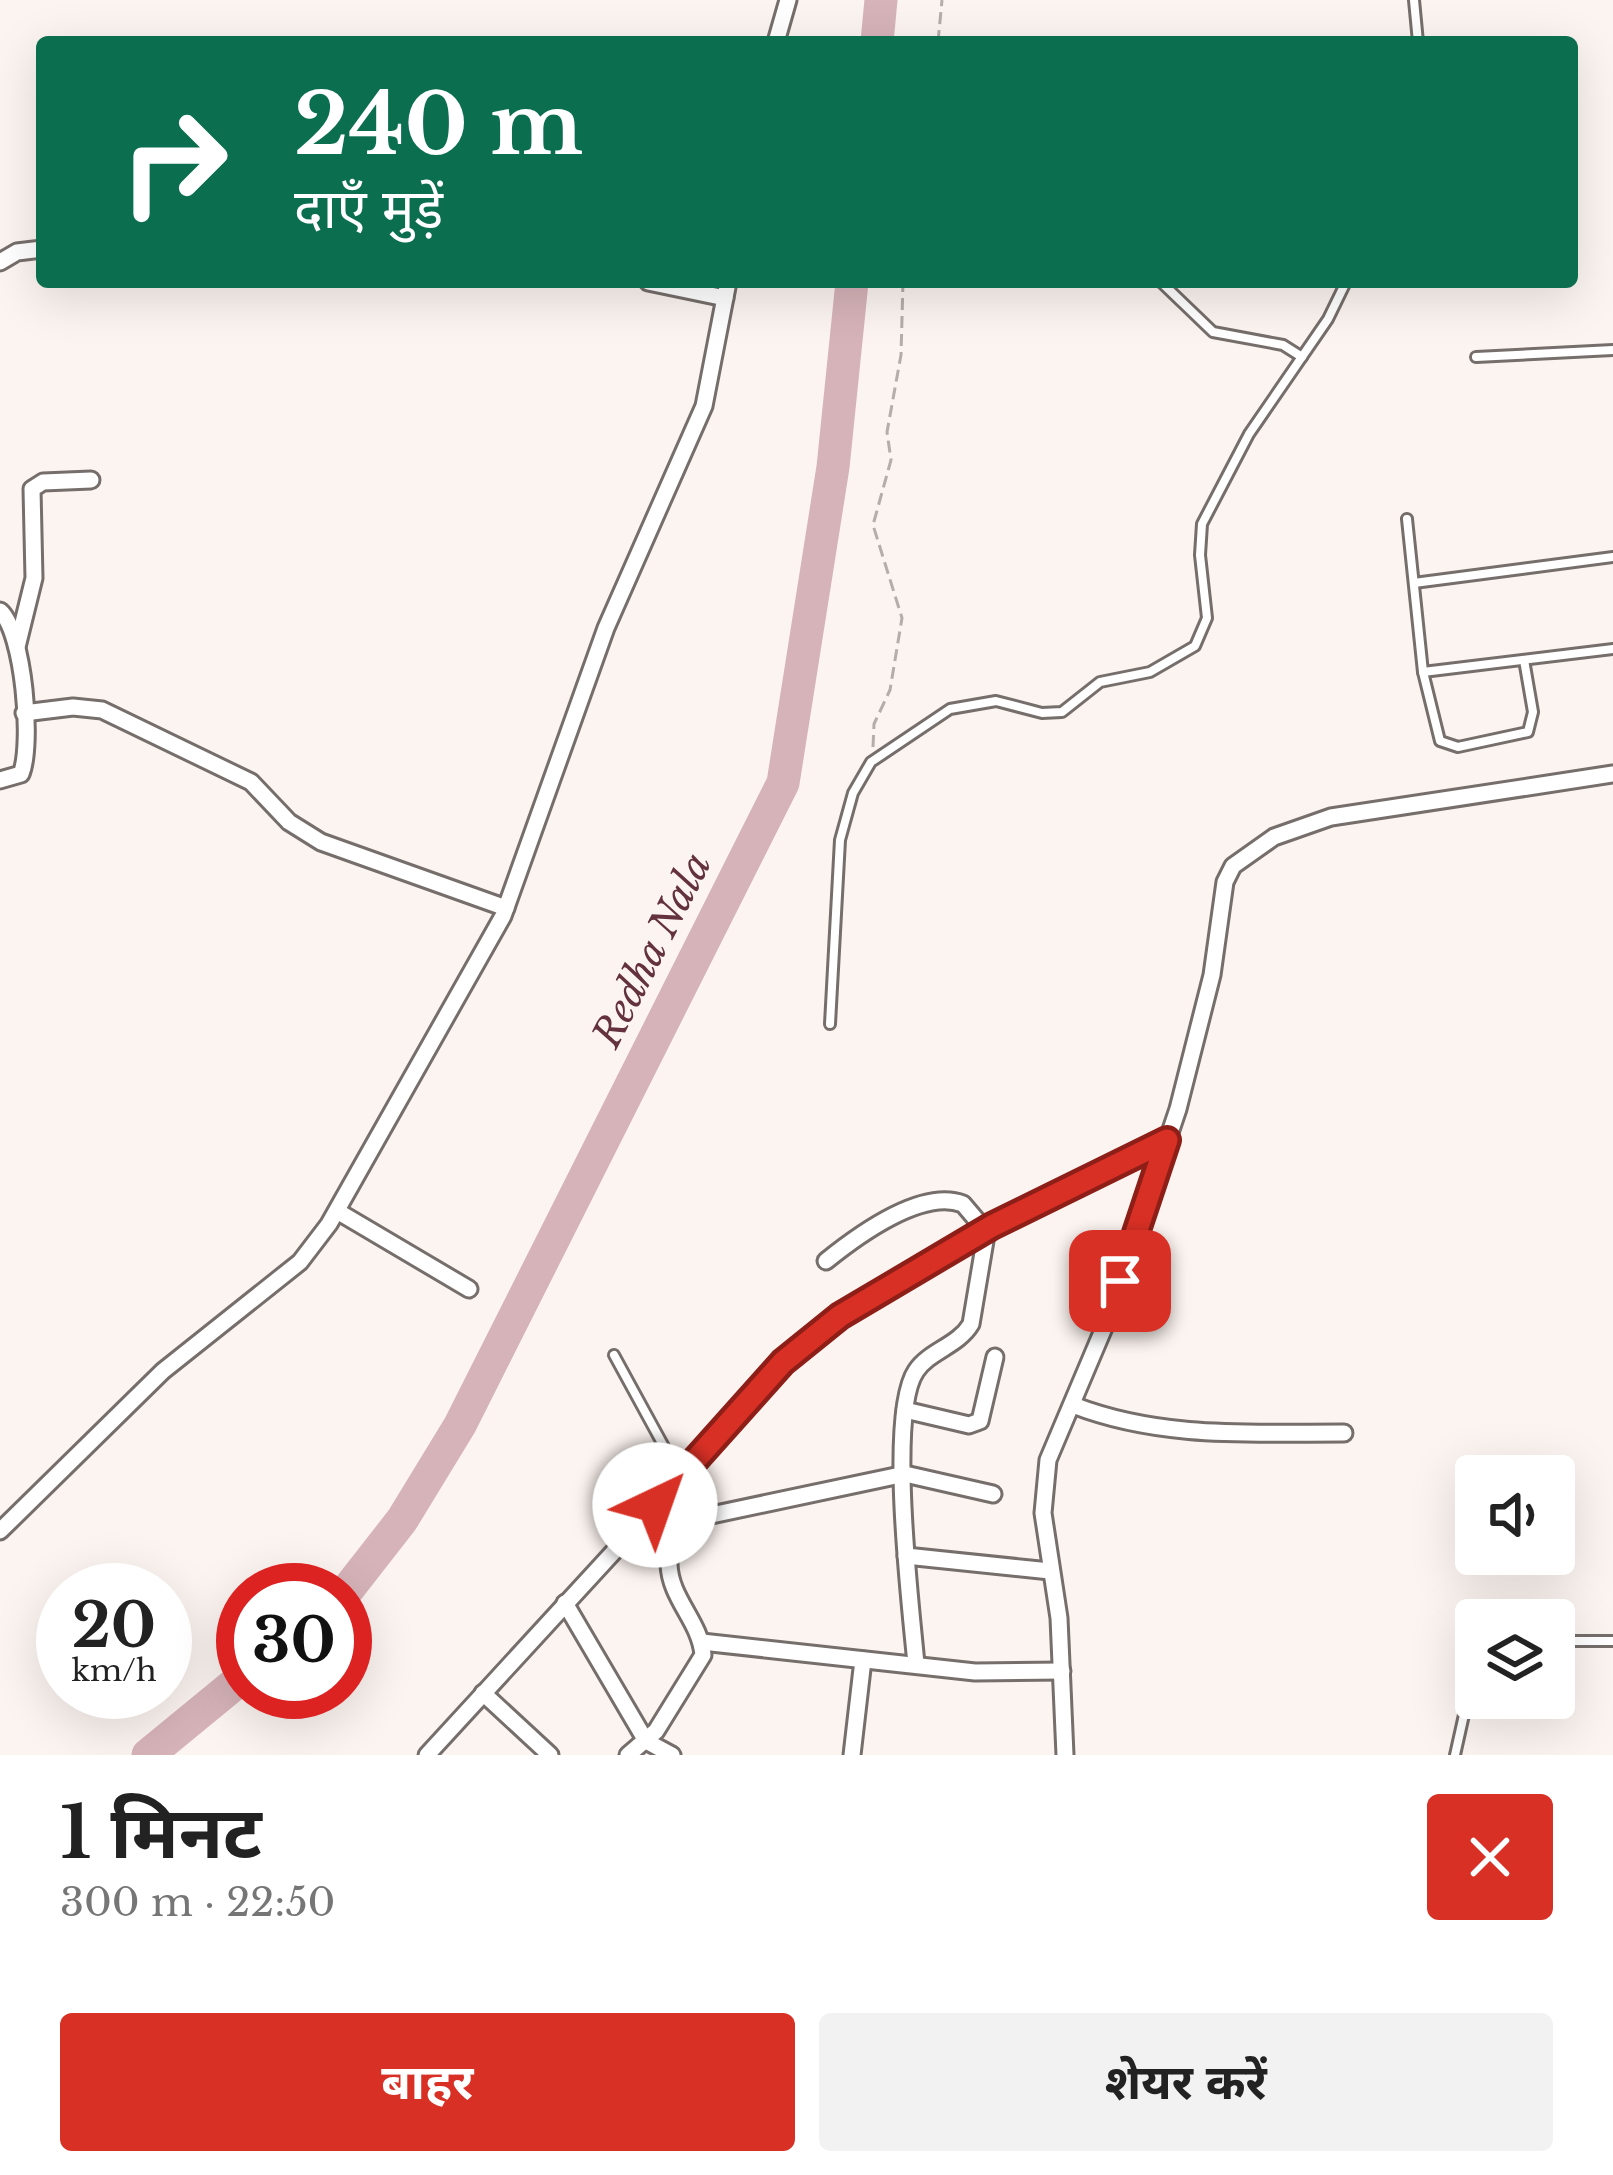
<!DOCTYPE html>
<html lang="hi">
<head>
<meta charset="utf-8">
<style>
	body { margin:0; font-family:"Libre Baskerville","Noto Sans Devanagari",serif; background:#f2f2f2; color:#222; height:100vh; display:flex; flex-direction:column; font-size:45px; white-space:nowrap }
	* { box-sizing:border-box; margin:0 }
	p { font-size:39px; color:#767676 }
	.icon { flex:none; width:66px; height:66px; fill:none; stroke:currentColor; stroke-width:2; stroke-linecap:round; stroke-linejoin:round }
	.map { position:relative; height:1755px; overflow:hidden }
	.drawer { display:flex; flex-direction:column; background:#fff; flex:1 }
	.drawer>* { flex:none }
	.top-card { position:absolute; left:36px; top:36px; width:1542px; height:252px; border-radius:12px; box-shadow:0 12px 48px #0002; background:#0b6e4f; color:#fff; overflow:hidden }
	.fabs { position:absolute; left:1455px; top:1455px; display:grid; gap:24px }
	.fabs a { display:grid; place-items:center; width:120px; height:120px; border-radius:12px; background:#fff; box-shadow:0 12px 48px #0002; font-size:60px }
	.speed { position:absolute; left:36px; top:1563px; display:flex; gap:24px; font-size:60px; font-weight:700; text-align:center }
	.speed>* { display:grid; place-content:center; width:156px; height:156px; border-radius:50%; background:#fff; box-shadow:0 12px 48px #0002; line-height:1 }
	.speed small { font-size:30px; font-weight:400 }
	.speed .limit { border:18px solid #d22; background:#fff; color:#111 }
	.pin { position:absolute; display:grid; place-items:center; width:102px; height:102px; color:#fff; margin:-51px; border-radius:24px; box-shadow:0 6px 18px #0006 }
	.me { position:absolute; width:132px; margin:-66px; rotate:42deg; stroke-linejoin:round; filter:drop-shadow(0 0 9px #0008) }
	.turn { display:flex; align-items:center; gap:42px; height:252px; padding:0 60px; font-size:54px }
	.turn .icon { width:156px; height:156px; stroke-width:2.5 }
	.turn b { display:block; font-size:84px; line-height:102px }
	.round { display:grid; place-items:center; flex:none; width:126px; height:126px; border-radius:12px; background:#f2f2f2 }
	.summary { display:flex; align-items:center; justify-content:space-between; height:204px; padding:0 60px }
	h1 { font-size:72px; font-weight:700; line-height:90px }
	.primary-button { display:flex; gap:24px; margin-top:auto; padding:24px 60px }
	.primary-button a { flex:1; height:138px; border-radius:12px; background:#d93025; color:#fff; font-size:48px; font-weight:700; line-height:138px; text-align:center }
	.primary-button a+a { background:#f2f2f2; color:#222 }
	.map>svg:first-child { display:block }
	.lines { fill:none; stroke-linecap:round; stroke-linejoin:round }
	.river { stroke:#d6b3b9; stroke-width:33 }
	.service-casing { stroke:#756e6b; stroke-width:14 }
	.minor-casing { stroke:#756e6b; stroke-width:21 }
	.path { stroke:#b4adaa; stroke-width:3; stroke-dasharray:12 6; stroke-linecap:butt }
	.service { stroke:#fff; stroke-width:8 }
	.minor { stroke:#fff; stroke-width:15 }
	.route-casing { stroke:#8d1f18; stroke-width:30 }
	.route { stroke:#d93025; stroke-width:21 }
	.labels { text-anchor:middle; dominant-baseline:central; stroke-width:12; stroke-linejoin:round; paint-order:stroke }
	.water-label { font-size:39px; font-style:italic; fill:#63323e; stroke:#fcf4f0 }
</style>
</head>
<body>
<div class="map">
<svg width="1613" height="1755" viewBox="0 0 1613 1755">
	<rect width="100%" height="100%" fill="#fcf4f0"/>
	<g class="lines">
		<g class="river">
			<polyline points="877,42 881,0"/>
			<polyline points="345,1593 402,1520 460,1425 783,783 833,467 852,282"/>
			<polyline points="148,1755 243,1677"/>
		</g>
		<g class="service-casing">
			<g id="service">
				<polyline points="1414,0 1418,42"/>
				<polyline points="1161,282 1213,332 1283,345 1302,357"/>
				<polyline points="1476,357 1613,350"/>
				<polyline points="1407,519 1423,672 1440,741 1458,747 1528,732 1533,712 1524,660"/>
				<polyline points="1414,583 1613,557"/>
				<polyline points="1423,672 1613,649"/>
				<polyline points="830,1024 840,840 853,793 871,762 950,709 996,701 1042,713 1062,712 1100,682 1150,672 1195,646 1207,618 1200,555 1202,524 1249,434 1328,319 1346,282"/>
				<polyline points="614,1355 680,1476"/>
				<polyline points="1554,1641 1613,1641"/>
				<polyline points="1455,1755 1476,1661"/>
			</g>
		</g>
		<g class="minor-casing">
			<g id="minor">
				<polyline points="776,42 788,0"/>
				<polyline points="0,262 17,252 42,249"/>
				<polyline points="648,282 725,298"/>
				<path d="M0 611C24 632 33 745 21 774L0 780"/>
				<polyline points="17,647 34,578 32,489 43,482 91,480"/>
				<polyline points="24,713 73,707 102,710 251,782 289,822 321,842 506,908"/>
				<polyline points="337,1211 469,1289"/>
				<path d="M826 1261C857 1236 922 1188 963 1204L985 1230"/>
				<path d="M1073 1405C1160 1439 1252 1433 1344 1433"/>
				<polyline points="905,1410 969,1425 980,1421 995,1357"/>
				<polyline points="683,1521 905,1474 993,1494"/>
				<polyline points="0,1531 163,1371 300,1262 329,1224 503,916 606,628 704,406 728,282"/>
				<polyline points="906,1556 1050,1571"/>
				<polyline points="565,1603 646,1741 672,1755"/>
				<polyline points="702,1642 975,1672 1062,1671"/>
				<path d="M916 1664C911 1608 887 1414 916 1371 929 1351 958 1346 971 1324L987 1229"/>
				<polyline points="483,1693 550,1755"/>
				<polyline points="427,1755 811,1337 992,1226 1167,1140"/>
				<path d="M628 1755 656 1731 703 1655C700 1621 670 1599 669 1564 669 1526 697 1515 685 1471"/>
				<polyline points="852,1755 863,1660"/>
				<polyline points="1065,1755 1059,1618 1043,1513 1048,1460 1106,1323 1178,1109 1212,975 1225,882 1233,866 1274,837 1331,817 1613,774"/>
			</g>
		</g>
		<g class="path">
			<polyline points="938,42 942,0"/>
			<polyline points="873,747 874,724 890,690 902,618 873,525 891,460 887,432 901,355 903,282"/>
		</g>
		<use href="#service" class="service"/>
		<use href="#minor" class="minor"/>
	</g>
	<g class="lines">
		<g class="route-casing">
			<polyline id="route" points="655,1505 783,1362 840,1316 992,1226 1167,1140 1120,1281"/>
		</g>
		<use href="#route" class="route"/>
	</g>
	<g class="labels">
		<g class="water-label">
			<text transform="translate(652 950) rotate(-63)">Redha Nala</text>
		</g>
	</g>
</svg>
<div class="fabs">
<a><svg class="icon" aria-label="sound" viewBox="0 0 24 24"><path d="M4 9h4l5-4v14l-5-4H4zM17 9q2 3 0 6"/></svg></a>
<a><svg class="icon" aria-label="layers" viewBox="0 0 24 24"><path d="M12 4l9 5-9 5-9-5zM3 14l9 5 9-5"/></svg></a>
</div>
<div class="speed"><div>20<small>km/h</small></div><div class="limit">30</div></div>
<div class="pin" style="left:1120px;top:1281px;background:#d93025"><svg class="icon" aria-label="arrive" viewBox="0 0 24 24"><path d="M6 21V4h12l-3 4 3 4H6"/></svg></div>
<svg class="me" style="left:655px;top:1505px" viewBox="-20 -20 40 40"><circle r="19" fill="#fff"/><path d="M0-13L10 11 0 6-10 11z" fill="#d93025"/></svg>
<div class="top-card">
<div class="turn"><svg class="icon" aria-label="right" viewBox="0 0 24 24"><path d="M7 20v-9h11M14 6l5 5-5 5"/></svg><div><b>240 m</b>दाएँ मुड़ें</div></div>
</div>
</div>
<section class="drawer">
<div class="summary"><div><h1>1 मिनट</h1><p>300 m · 22:50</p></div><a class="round" style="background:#d93025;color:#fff"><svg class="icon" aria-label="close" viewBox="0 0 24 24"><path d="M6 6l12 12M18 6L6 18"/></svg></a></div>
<div class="primary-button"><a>बाहर</a><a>शेयर करें</a></div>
</section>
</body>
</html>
